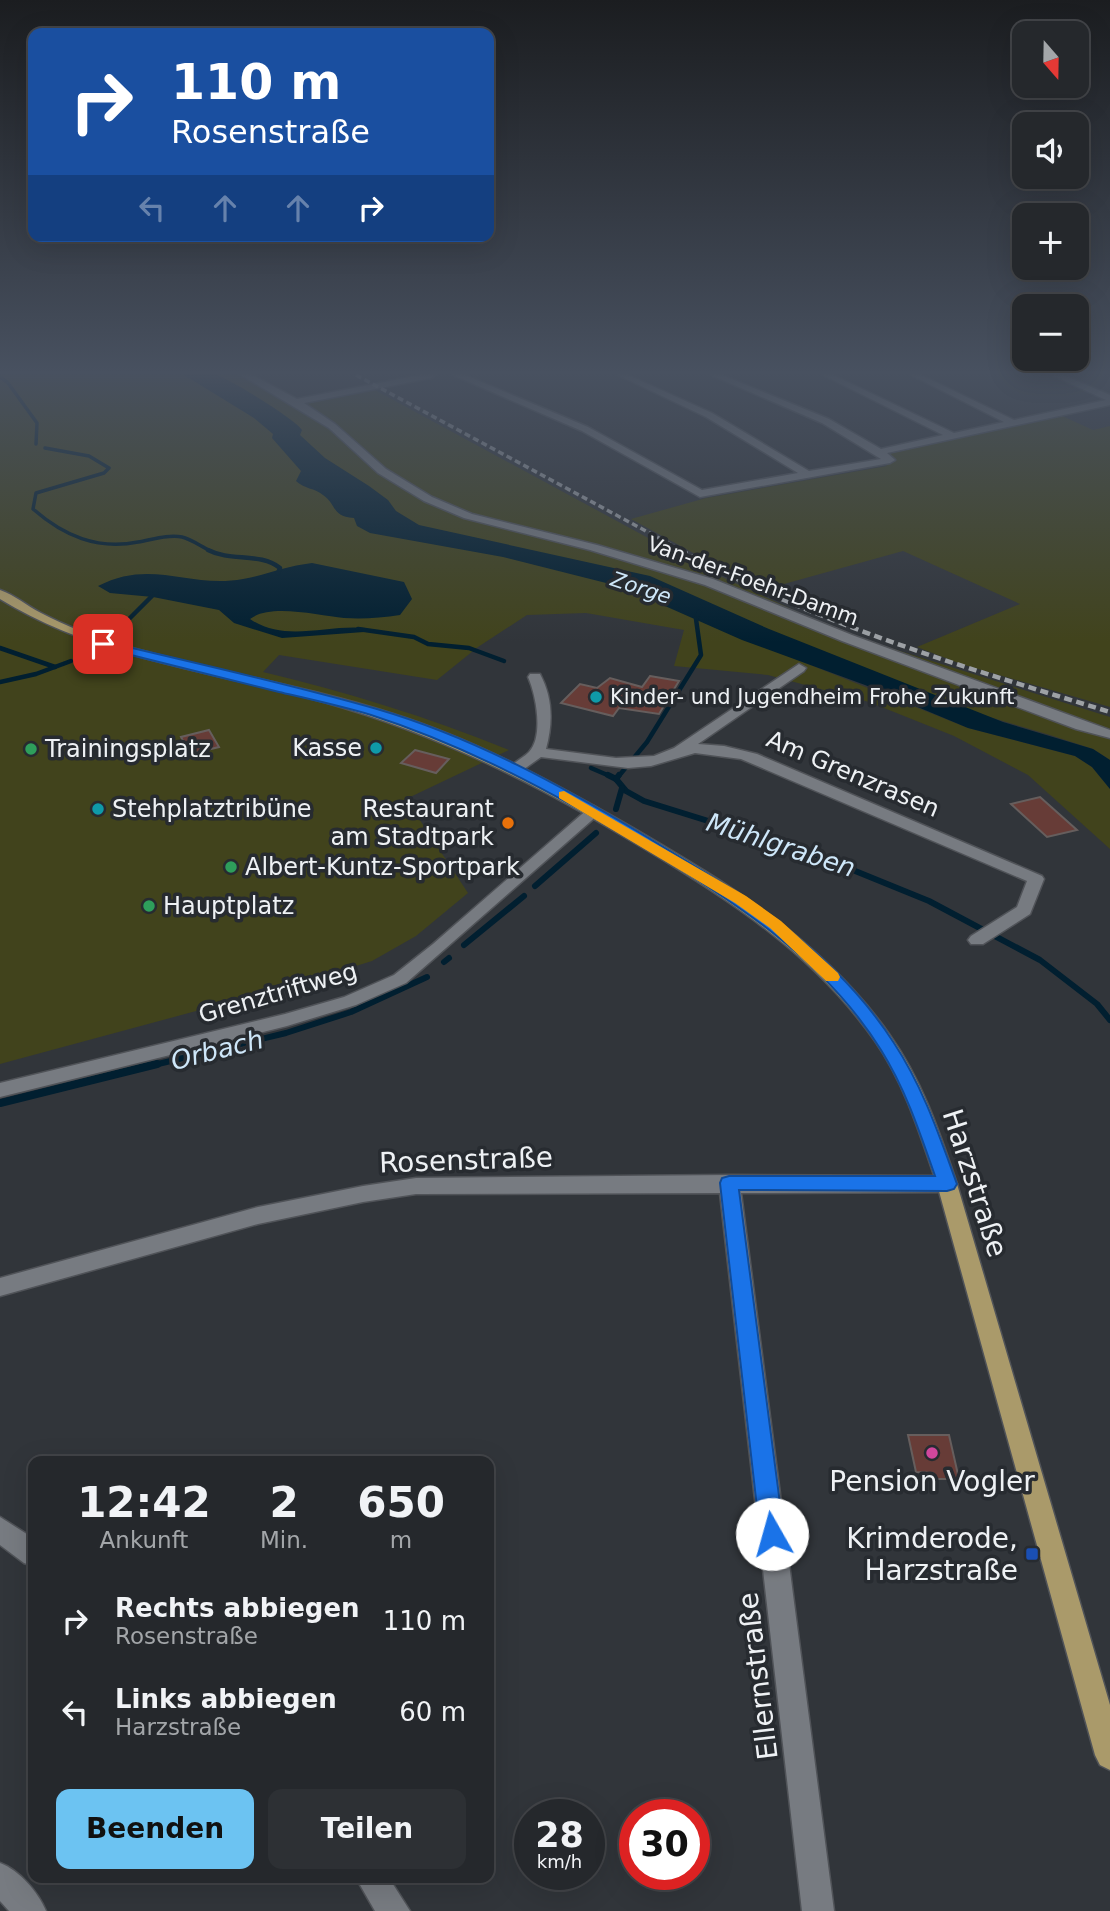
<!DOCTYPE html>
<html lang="de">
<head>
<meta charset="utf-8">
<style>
	body { margin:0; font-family:"DejaVu Sans",sans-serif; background:#2d3034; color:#f1f3f6; height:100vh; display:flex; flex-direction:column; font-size:26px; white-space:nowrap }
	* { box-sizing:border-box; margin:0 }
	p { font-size:23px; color:#a3a6a9 }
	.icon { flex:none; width:38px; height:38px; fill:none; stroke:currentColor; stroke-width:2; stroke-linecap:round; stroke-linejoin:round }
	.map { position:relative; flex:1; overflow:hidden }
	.details { position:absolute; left:28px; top:1456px; width:466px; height:427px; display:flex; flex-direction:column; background:#25282c; border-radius:14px; box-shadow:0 7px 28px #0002,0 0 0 2px #424448 }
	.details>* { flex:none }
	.hud { position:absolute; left:28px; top:28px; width:466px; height:214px; border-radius:14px; box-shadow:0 7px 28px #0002,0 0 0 2px #424448; background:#1a4fa0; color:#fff; overflow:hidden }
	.needle { width:46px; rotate:160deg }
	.fabs { position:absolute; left:1012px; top:21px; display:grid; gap:14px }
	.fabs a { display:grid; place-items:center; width:77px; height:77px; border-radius:14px; background:#25282c; box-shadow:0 7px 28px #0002,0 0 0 2px #424448; font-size:35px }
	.speed { position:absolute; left:514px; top:1799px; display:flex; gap:14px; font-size:35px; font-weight:700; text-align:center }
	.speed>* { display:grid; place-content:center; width:91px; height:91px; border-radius:50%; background:#25282c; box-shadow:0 7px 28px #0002,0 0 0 2px #424448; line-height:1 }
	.speed small { font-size:18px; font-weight:400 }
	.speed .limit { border:10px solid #d22; background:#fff; color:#111 }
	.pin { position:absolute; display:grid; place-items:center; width:60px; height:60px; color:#fff; margin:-30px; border-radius:14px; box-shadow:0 4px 10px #0006 }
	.me { position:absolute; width:77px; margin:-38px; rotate:353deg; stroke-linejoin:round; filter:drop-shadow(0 0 5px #0008) }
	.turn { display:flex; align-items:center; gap:24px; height:147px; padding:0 28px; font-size:32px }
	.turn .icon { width:91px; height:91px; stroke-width:2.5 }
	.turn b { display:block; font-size:49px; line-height:60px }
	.lanes { display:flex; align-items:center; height:66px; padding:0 28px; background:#0003; justify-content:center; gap:35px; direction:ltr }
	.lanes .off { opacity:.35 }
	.eta { display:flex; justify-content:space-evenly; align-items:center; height:119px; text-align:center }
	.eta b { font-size:42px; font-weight:700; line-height:49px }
	.cta { display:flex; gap:14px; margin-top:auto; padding:14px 28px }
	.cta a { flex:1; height:80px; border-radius:14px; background:#6cc3f2; color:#111; font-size:28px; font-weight:700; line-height:80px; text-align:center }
	.cta a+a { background:#2d3034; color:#f1f3f6 }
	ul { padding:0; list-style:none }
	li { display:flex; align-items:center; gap:21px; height:91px; padding:0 28px }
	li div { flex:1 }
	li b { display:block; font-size:26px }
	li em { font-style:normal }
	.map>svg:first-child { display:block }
	.green { fill:#41431c }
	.water { fill:#011f30 }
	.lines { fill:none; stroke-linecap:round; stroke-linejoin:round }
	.stream-far3 { stroke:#011f30; stroke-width:3.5 }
	.stream-far2 { stroke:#011f30; stroke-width:4.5 }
	.stream-far1 { stroke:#011f30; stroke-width:6 }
	.stream { stroke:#011f30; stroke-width:8 }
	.building { fill:#673c37; stroke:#665e5d; stroke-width:2 }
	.minor-casing { stroke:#505358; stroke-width:3 }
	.major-casing { stroke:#505358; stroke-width:3 }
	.minor { fill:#777b81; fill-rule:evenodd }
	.major { fill:#aa9a6a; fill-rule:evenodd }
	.rail-far1 { stroke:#9da1a5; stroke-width:3.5; stroke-dasharray:6 3.5; stroke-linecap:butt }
	.rail { stroke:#9da1a5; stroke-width:4.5; stroke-dasharray:8 4.5; stroke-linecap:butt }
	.route { fill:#1a73e8; stroke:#114b97; stroke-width:2 }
	.slow { fill:#f59e0b }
	.culture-dot { fill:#0f9aa8; stroke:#272b30; stroke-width:2.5 }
	.leisure-dot { fill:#2e9e5b; stroke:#272b30; stroke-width:2.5 }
	.food-dot { fill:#e8710a; stroke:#272b30; stroke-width:2.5 }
	.hotel-dot { fill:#d1479c; stroke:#272b30; stroke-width:2.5 }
	.transit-dot { fill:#1a4fb4; stroke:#272b30; stroke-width:2.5 }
	.labels { text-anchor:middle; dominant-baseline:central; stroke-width:7; stroke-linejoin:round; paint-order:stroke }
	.far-street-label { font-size:21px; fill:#eef1f4; stroke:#272b30 }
	.far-water-label { font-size:21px; font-style:italic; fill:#cee7f9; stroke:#272b30 }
	.far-poi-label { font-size:21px; fill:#eef1f4; stroke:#272b30; text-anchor:start }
	.poi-label { font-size:24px; fill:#eef1f4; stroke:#272b30; text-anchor:start }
	.street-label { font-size:24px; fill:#eef1f4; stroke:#272b30 }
	.water-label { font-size:26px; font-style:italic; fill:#cee7f9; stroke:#272b30 }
	.near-street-label { font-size:28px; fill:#eef1f4; stroke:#272b30 }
	.near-poi-label { font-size:28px; fill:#eef1f4; stroke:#272b30 }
</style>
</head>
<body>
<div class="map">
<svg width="1110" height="1911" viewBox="0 0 1110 1911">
	<rect width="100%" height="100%" fill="#31353a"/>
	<g class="green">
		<path d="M0 375H237L295 406 375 390 711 572 846 634 1110 717V760L1093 749 1050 735 798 660 968 728 1075 756 1092 767 1110 789V849L1028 775 954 736 869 702 768 675 674 666 684 630 586 613 527 615 478 647 437 680 279 655 263 672C347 692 428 717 509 750L406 799 468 893 416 936 372 961 311 980 0 1064Z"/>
		<polygon points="1060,415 1093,430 1110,426 1110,707 961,664 917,647 1020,604 903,551 766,589 721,568 631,519 706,498 887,466 876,457"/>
	</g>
	<g class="water">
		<path d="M184 375C194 375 208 372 217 375 231 380 295 419 302 430L300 435 325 458 369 486 388 500 396 511 419 525 650 576 769 629 1003 722 1093 749 1110 760V789L1092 767 1075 756 968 728 865 685 742 640 622 587 503 557 370 533 357 526 354 518C331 516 338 506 323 495 315 488 304 489 296 481L301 471 272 438 273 434 254 418Z"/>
		<path d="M312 563 404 582 412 599 400 615C381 618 363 619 344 618 320 616 270 603 250 619 285 643 327 624 366 628L364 632 282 638 234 623 219 610 153 597 110 593 98 586C152 558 189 589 243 579 266 575 286 566 312 563Z"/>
	</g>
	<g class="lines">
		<g class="stream-far3">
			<polyline points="0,377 7,382"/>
			<polyline points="8,383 37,423 36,444"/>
			<path d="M45 448 89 456 109 468 104 473 36 493 33 509C64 536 97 550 138 542 151 540 168 534 182 537 191 539 202 547 211 551"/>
		</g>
		<g class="stream-far2">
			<path d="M208 550C231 562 260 552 280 568L278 573"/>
			<polyline points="358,629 414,637 428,644 469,648 504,661"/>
			<polyline points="112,636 157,591"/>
			<polyline points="0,648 55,667"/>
			<polyline points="0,682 36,674 71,661"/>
			<polyline points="591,768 612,777"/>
			<polyline points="618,777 647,742 701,655 696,619 699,612"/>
		</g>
		<g class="stream-far1">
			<polyline points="608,775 616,779"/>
			<polyline points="619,775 616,779 626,791 644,801 811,853 929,901 1040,960 1097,1004 1110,1020"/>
			<polyline points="616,809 622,788"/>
			<polyline points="535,886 596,833"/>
			<polyline points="464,945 524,896"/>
			<polyline points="444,962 449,958"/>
			<polyline points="150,1066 286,1033 351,1012 427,977"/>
		</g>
		<polyline class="stream" points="0,1103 157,1064"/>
	</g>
	<g class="building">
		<polygon points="650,676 679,681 659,714 619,708 613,716 561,703 580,684 597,688 610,678 642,687"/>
		<polygon points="209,730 219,747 190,754 181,737"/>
		<polygon points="415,750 449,759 436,773 401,763"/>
		<polygon points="1040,797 1077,830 1047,837 1011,804"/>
		<polygon points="908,1435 949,1435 959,1479 934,1479 933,1473 916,1472"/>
	</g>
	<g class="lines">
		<g class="minor-casing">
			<g id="minor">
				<polygon points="241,375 252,375 297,399 420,375 435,375 431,378 304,403 335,424 386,469 432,497 472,514 597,545 713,579 852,635 1110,730 1110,738 1076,729 842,641 705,585 590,550 464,518 424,501 378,473 329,428"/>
				<polygon points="453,375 465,375 588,427 702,490 798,473 706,417 618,375 628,375 712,413 809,471 881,459 822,423 711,375 722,375 829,419 881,449 943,435 823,375 833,375 954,433 1004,422 911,375 921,375 1014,420 1106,400 1052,375 1063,375 1110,395 1110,405 887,453 895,460 890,463 700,497 582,431"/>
				<path d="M799 664 806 668 804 671 698 744 724 746 757 754 1042 876 1044 879 1030 914 983 944H971L968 940 971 936 1017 907 1027 881 741 759 695 753 651 766 628 768 541 757 520 772H510L508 769C514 762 523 758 529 752 544 736 536 695 528 677L530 674H540C553 698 553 723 546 749L616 758 654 756 674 748Z"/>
				<polygon points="594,806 602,811 599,814 406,983 356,1005 287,1026 0,1097 0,1083 285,1014 344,997 394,975 433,944 589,808"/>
				<polygon points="729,1175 947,1176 954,1178 957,1184 954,1190 947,1192 741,1193 834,1911 802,1911 720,1193 416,1194 363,1202 258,1224 0,1296 0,1278 258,1207 363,1186 416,1178"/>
				<polygon points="0,1517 33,1538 33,1566 24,1563 0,1545"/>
				<path d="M0 1863C19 1870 38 1892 46 1911H9L0 1901Z"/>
				<polygon points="356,1878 389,1878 410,1911 375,1911"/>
			</g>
		</g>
		<g class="major-casing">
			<path id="major" d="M0 590C15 595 27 606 41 613 66 626 92 636 118 644 209 671 303 685 393 714 478 741 556 784 633 828 729 884 824 942 889 1034 922 1080 939 1131 957 1184L1110 1705V1770L1100 1765 1095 1755 937 1184C920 1134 905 1084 875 1041 815 955 729 899 640 846 539 785 438 734 324 702 214 671 100 660 0 599Z"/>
		</g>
		<use href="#minor" class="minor"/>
		<use href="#major" class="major"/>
		<polyline class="rail-far1" points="356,375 683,551"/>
		<path class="rail" d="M680 550C815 623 963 667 1110 712"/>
	</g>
	<linearGradient id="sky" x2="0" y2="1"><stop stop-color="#1b1d20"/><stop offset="0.58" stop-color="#485160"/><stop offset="1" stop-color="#485160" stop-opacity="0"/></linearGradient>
	<rect width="1110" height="642" fill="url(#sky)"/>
	<path class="route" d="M103 641C194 663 287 683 377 709 473 737 562 786 647 837 740 893 833 948 894 1043 923 1087 939 1135 957 1184L954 1189 947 1191 739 1190 784 1534 780 1541 772 1545 764 1541 760 1534 720 1183 722 1178 729 1176H935C920 1133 906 1090 881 1050 823 957 733 901 642 846 556 794 467 746 371 715 341 706 309 699 279 692 219 677 159 662 99 647L97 644Z"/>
	<polygon class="slow" points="564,791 746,896 781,921 838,973 840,977 838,981 826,981 770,928 735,903 559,798 559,792"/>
	<g class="culture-dot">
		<circle cx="596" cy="697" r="7"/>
		<circle cx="376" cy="748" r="7"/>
		<circle cx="98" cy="809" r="7"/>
	</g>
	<g class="leisure-dot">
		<circle cx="31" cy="749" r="7"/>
		<circle cx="231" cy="867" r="7"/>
		<circle cx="149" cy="906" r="7"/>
	</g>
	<circle class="food-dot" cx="508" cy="823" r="7"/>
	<circle class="hotel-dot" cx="932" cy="1453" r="7"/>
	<rect class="transit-dot" x="1025" y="1547" width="14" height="14" rx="3.5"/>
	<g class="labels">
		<g class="far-street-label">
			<text transform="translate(753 581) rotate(20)">Van-der-Foehr-Damm</text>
		</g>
		<g class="far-water-label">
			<text transform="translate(641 588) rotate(18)">Zorge</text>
		</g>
		<g class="far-poi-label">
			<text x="610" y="697">Kinder- und Jugendheim Frohe Zukunft</text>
		</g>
		<g class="poi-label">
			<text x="362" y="748" text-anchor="end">Kasse</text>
			<text x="45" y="749">Trainingsplatz</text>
			<text x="112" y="809">Stehplatztribüne</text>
			<text x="494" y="809" text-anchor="end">Restaurant<tspan x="494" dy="28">am Stadtpark</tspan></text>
			<text x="245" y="867">Albert-Kuntz-Sportpark</text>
			<text x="163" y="906">Hauptplatz</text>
		</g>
		<g class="street-label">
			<text transform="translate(853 774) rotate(23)">Am Grenzrasen</text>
			<text transform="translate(278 993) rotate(-16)">Grenztriftweg</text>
		</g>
		<g class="water-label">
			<text transform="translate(781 845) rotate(18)">Mühlgraben</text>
			<text transform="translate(217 1050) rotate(-14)">Orbach</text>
		</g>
		<g class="near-street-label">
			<text transform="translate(466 1160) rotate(-2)">Rosenstraße</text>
			<text transform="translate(975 1183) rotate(72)">Harzstraße</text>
			<text transform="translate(758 1676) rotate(-97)">Ellernstraße</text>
		</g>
		<g class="near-poi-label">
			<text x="932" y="1481">Pension Vogler</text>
			<text x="1018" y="1538" text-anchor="end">Krimderode,<tspan x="1018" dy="32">Harzstraße</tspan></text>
		</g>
	</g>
</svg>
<div class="fabs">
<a><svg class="needle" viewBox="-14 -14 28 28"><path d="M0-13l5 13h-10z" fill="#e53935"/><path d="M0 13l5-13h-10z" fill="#a3a6a9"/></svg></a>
<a><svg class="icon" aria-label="sound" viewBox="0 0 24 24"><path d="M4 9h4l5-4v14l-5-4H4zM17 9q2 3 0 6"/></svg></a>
<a>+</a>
<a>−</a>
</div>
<div class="speed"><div>28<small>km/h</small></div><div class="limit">30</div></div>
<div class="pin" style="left:103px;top:644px;background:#d93025"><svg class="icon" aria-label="arrive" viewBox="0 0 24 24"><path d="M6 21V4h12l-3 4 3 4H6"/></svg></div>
<svg class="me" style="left:772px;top:1534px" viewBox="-20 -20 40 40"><circle r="19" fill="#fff"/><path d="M0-13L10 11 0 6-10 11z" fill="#1a73e8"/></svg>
<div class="hud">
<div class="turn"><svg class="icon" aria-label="right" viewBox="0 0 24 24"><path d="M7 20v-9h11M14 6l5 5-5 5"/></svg><div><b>110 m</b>Rosenstraße</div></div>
<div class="lanes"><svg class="icon off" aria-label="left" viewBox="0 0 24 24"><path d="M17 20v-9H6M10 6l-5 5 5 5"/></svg><svg class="icon off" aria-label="ahead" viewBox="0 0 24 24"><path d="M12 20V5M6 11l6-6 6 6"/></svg><svg class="icon off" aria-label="ahead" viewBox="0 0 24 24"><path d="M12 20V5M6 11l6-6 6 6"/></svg><svg class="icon" aria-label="right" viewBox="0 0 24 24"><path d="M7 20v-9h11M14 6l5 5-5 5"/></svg></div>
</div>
<section class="details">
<div class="eta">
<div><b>12:42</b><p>Ankunft</p></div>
<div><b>2</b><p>Min.</p></div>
<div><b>650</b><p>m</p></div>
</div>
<ul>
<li><svg class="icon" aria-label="right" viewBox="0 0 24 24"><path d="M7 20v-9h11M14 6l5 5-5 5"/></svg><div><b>Rechts abbiegen</b><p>Rosenstraße</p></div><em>110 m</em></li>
<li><svg class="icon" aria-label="left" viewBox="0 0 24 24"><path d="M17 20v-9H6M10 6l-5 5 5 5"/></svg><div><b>Links abbiegen</b><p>Harzstraße</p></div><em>60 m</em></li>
</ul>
<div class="cta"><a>Beenden</a><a>Teilen</a></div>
</section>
</div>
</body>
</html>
